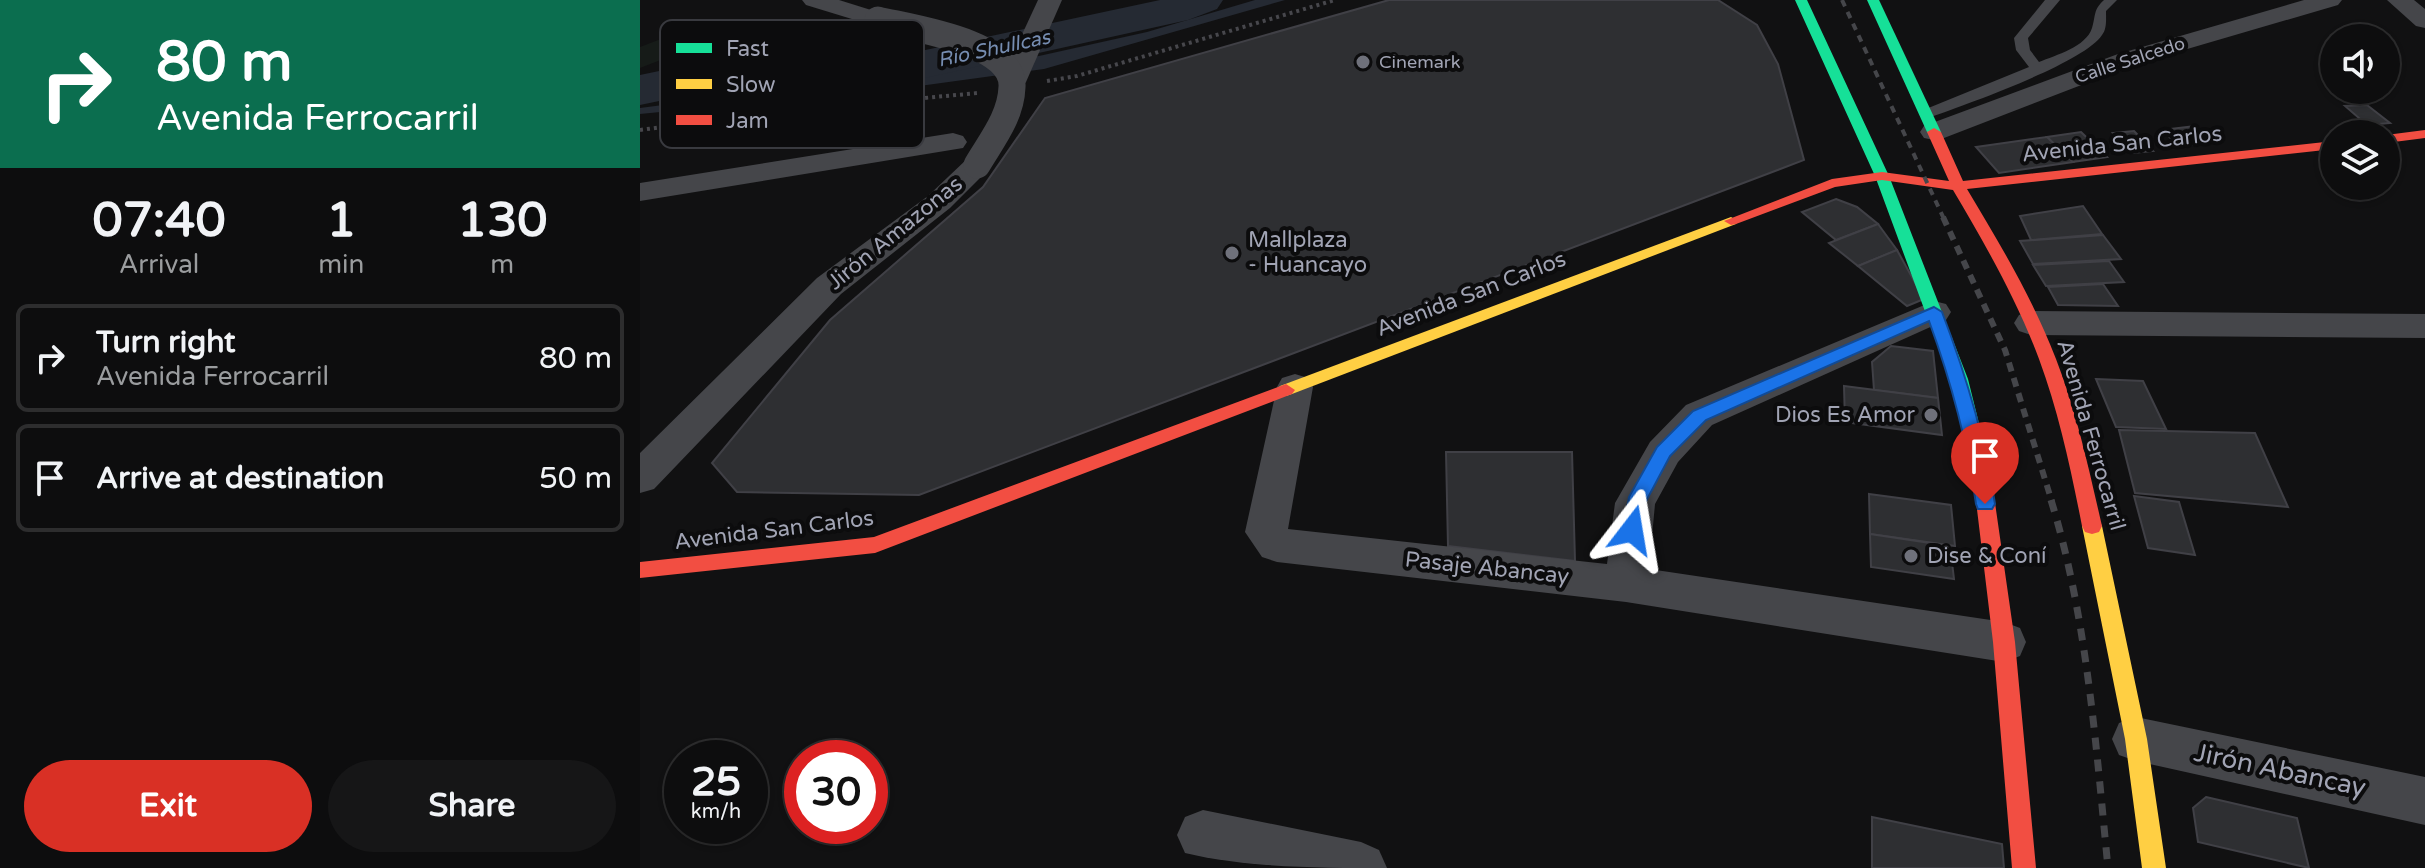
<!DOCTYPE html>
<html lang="en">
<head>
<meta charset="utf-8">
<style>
	body { margin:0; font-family:"Varela Round",sans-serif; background:#161617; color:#f1f3f6; height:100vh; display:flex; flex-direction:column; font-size:30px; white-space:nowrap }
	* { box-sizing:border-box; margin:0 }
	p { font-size:26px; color:#9a9c9e }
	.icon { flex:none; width:44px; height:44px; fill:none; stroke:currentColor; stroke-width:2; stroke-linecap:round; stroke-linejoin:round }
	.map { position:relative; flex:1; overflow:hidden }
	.details { display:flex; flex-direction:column; background:#0d0d0e; width:640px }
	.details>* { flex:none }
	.guide { background:#0b6e4f; color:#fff; overflow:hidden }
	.controls { position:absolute; left:1680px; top:24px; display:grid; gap:16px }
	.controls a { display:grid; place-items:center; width:80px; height:80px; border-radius:50%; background:#0d0d0e; box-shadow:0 2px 6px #0004,0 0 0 2px #2d2d2e; font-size:40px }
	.speed { position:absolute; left:24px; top:740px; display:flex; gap:16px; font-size:40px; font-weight:700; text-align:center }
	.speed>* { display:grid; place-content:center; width:104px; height:104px; border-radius:50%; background:#0d0d0e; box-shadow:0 2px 6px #0004,0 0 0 2px #2d2d2e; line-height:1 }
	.speed small { font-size:20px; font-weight:400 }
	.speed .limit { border:12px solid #d22; background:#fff; color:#111 }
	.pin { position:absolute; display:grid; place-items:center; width:68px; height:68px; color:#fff; margin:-82px -34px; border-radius:50% 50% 50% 0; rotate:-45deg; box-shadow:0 0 8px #0007 }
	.pin .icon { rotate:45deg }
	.me { position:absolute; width:88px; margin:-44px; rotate:14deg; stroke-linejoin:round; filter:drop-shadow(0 0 6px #0008) }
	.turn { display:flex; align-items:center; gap:28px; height:168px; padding:0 24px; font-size:36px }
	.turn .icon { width:104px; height:104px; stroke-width:2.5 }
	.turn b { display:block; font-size:56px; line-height:68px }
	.eta { display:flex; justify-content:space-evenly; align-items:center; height:136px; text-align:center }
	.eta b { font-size:48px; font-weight:700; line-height:56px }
	.button { display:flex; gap:16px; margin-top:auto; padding:16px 24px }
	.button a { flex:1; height:92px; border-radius:48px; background:#d93025; color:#fff; font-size:32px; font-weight:700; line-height:92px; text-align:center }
	.button a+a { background:#161617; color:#f1f3f6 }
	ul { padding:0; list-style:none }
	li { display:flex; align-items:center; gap:24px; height:108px; margin:0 16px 12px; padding:0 8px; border:4px solid #2d2d2e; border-radius:12px }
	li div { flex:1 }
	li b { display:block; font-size:30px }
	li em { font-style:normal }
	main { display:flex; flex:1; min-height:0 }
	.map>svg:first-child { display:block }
	.green { fill:#161b18 }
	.water { fill:#252a33 }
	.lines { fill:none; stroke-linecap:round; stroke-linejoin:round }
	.river { fill:#252a33; fill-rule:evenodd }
	.building { fill:#2e2f32; stroke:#404046; stroke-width:2 }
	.path { stroke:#47474c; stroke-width:4; stroke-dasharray:3 4; stroke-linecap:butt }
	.lane { fill:#45464a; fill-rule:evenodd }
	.street { fill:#45464a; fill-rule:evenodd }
	.fast { fill:#16e098; fill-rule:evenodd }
	.slow { fill:#ffcf43; fill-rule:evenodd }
	.jam { fill:#f24e42; fill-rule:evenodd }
	.rail-far2 { stroke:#45464a; stroke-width:4; stroke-dasharray:7 6; stroke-linecap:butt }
	.rail-far1 { stroke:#45464a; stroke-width:6; stroke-dasharray:9 7; stroke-linecap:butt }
	.rail { stroke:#45464a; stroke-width:7; stroke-dasharray:12 10; stroke-linecap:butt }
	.street-bridge { stroke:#45464a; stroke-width:27 }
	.route { fill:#1a73e8; stroke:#114b97; stroke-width:2 }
	.poi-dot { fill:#6f717b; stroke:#0c0c0d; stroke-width:3 }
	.labels { text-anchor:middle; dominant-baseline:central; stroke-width:8; stroke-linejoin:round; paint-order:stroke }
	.far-street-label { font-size:18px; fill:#a1a4b4; stroke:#0c0c0d }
	.far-poi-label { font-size:18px; fill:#a1a4b4; stroke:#0c0c0d; text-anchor:start }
	.far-water-label { font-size:20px; font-style:italic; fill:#768db1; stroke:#0c0c0d }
	.street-label { font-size:22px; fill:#a1a4b4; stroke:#0c0c0d }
	.poi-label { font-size:22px; fill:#a1a4b4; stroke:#0c0c0d; text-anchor:start }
	.near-street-label { font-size:26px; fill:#a1a4b4; stroke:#0c0c0d }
	.key { fill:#0c0c0d; stroke:#393a3f; stroke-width:2 }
	.key-label { font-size:22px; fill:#a1a4b4 }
</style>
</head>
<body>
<main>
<section class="details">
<div class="guide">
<div class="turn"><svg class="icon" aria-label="right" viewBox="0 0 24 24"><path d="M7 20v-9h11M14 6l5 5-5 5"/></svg><div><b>80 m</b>Avenida Ferrocarril</div></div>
</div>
<div class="eta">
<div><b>07:40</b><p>Arrival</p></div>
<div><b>1</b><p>min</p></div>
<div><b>130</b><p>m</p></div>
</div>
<ul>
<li><svg class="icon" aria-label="right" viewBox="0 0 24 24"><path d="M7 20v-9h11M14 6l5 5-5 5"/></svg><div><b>Turn right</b><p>Avenida Ferrocarril</p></div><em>80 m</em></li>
<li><svg class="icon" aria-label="arrive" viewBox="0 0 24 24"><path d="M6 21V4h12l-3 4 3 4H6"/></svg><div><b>Arrive at destination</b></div><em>50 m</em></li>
</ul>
<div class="button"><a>Exit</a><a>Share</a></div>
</section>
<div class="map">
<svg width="1785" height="868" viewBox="0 0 1785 868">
	<rect width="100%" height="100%" fill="#111112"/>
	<polygon class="green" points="68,21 90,33 0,68 0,47"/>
	<polygon class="water" points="615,0 645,0 404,69 272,87 0,114 0,108 399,56 507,32"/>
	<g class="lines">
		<polygon class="river" points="520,0 583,0 577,9 548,20 276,80 43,96 0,105 0,75 43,66 276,52"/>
	</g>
	<g class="building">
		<polygon points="749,0 1078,0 1117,25 1138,64 1164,160 279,495 97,492 72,463 190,320 343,187 405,98"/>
		<polygon points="1727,105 1750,123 1727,125 1705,106"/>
		<polygon points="1555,126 1572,142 1539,146 1522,130"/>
		<polygon points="1494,131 1513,151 1492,153 1473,133"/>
		<polygon points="1441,132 1467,157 1433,162 1407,137"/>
		<polygon points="1407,137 1433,162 1359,173 1336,147"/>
		<polygon points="1196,199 1217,207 1238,224 1196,240 1162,212"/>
		<polygon points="1443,206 1462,234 1391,240 1380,216"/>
		<polygon points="1238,224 1257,250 1218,266 1189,243"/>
		<polygon points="1463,235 1481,259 1393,264 1380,241"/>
		<polygon points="1257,250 1284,299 1267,306 1218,266"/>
		<polygon points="1469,261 1484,282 1406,286 1393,265"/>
		<polygon points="1463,284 1478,306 1418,305 1408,287"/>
		<polygon points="1251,346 1293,351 1298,398 1234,390 1232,362"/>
		<polygon points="1456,379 1503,381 1526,429 1476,427"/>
		<polygon points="1204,386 1298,398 1302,435 1205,422"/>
		<polygon points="1479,430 1615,433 1648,507 1495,493"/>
		<polygon points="806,452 932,452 935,561 808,546"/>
		<polygon points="1229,494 1311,505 1315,546 1230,534"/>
		<polygon points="1494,496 1539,502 1555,555 1508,548"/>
		<polygon points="1230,534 1310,546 1314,579 1231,567"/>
		<polygon points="1566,797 1657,818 1669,868 1558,842 1553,808"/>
		<polygon points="1232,817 1362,844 1364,868 1232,868"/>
	</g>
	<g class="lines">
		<g class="path">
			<polyline points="407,81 437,76 695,0"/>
			<polyline points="0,130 144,111 338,93"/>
		</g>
		<path class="lane" d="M1405 0H1420L1388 38 1390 50 1399 62C1416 55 1446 47 1452 28 1456 15 1453 10 1464 0H1477L1466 11C1466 19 1467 29 1462 35 1444 63 1327 104 1291 117H1281V111L1389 67 1376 50 1374 38Z"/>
		<g class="street">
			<polygon points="162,0 199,0 247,15 250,20 247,25 238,27 166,5"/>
			<polygon points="398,0 422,0 386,82 382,88 364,88 360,82"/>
			<polygon points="1664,0 1702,0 1698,5 1496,64 1304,138 1294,140 1284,138 1280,132 1284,126 1478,54"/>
			<polygon points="1747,0 1774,0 1785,9 1785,28 1776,26"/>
			<polygon points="313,133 323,136 327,142 323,148 0,201 0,183"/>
			<polygon points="337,156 347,159 352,165 347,171 310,208 201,294 14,489 0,493 0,453 177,278 288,196 327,159"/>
			<polygon points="1294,301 1306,304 1311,312 1306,320 1072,425 1038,462 1015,504 1009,569 1364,622 1380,628 1386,642 1380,656 1364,662 986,602 637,562 622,557 605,532 637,387 642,378 655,374 668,378 673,387 648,529 967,564 975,503 1010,442 1046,405"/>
			<polygon points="1391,311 1785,314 1785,338 1391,335 1379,331 1374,323 1379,315"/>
			<polygon points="1496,717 1785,777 1785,825 1496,761 1479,755 1472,739 1479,723"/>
			<path d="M563 810 721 842 739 850 747 868C681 868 607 868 545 853L537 835 545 817Z"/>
		</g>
		<g class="fast">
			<polygon points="1155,0 1167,0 1249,176 1328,379 1350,468 1348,473 1334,473 1332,468 1310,379 1235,176"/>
			<polygon points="1227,0 1239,0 1301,132 1299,135 1294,136 1287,132"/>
		</g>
		<g class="slow">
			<polygon points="1091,217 1098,221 1096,224 652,394 646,396 637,390 640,386"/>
			<polygon points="1452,518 1459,520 1462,526 1507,739 1526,868 1502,868 1485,739 1442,526 1445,520"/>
		</g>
		<g class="jam">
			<path d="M1294 128 1301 132 1323 181 1694 141V149L1327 189C1360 244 1393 299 1416 359 1437 413 1449 470 1462 526L1459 532 1452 534 1445 532 1442 526C1431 470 1419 413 1399 359 1377 300 1345 244 1313 190L1242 180 1195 187 1096 224 1091 225 1084 221 1192 179 1242 172 1309 181 1287 132Z"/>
			<polygon points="1785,130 1785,138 1746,143 1746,135"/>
			<polygon points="646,384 655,390 652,394 235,553 0,578 0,562 234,537"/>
			<polygon points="1341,461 1348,463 1350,468 1375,642 1396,868 1372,868 1353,642 1332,468 1334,463"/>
		</g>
		<polyline class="rail-far2" points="1202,0 1304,219"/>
		<polyline class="rail-far1" points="1303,217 1365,350 1412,502"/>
		<path class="rail" d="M1411 500C1447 616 1456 747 1468 868"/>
		<path class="street-bridge" d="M238 20C271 28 375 42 372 87 371 117 351 141 337 165"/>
	</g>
	<path class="route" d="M1294 307 1302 312C1326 375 1345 436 1355 504L1352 509H1338L1336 504C1327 440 1311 381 1289 321L1066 420 1030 456 1005 503 999 535H985L983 530 989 497 1017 447 1053 411Z"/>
	<g class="poi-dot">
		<circle cx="723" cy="62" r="8"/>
		<circle cx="592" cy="253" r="8"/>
		<circle cx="1291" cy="415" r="8"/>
		<circle cx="1271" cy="556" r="8"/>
	</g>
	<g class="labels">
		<g class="far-street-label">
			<text transform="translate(1490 60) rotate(-18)">Calle Salcedo</text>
		</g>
		<g class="far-poi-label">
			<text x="739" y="62">Cinemark</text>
		</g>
		<g class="far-water-label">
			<text transform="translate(354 49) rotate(-12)">Río Shullcas</text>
		</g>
		<g class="street-label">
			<text transform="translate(1482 144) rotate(-6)">Avenida San Carlos</text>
			<text transform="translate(255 233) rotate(-39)">Jirón Amazonas</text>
			<text transform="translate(831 294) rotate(-21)">Avenida San Carlos</text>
			<text transform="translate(1451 435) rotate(74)">Avenida Ferrocarril</text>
			<text transform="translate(134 530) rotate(-7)">Avenida San Carlos</text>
			<text transform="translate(847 568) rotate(6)">Pasaje Abancay</text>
		</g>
		<g class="poi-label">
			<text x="608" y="240">Mallplaza<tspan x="608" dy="25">- Huancayo</tspan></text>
			<text x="1275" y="415" text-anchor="end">Dios Es Amor</text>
			<text x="1287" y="556">Dise &amp; Coní</text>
		</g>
		<g class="near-street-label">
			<text transform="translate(1640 770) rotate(12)">Jirón Abancay</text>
		</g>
	</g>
	<rect x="20" y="20" width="264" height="128" rx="12" class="key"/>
	<rect x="36" y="43" width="36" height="10" fill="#16e098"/>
	<rect x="36" y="79" width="36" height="10" fill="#ffcf43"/>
	<rect x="36" y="115" width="36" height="10" fill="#f24e42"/>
	<g class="key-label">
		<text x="86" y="56">Fast</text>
		<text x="86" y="92">Slow</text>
		<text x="86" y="128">Jam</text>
	</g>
</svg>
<div class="controls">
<a><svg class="icon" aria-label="sound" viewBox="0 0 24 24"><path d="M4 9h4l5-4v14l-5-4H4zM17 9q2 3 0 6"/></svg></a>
<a><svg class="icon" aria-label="layers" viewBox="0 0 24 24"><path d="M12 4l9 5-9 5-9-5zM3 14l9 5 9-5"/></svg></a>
</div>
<div class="speed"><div>25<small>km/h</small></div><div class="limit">30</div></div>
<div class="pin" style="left:1345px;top:504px;background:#d93025"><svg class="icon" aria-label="arrive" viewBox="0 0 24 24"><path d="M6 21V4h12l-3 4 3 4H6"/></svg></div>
<svg class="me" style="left:992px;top:530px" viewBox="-20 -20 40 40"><path d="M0-17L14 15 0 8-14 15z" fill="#1a73e8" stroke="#fff" stroke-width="4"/></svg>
</div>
</main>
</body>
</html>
